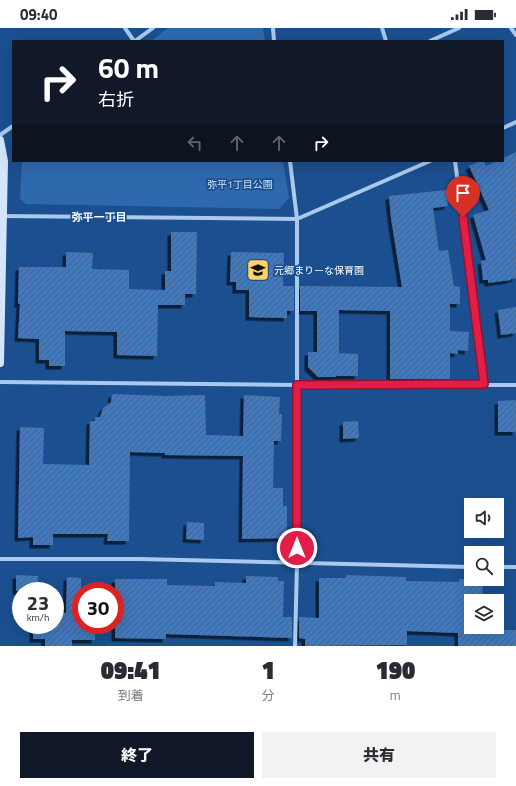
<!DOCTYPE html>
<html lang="ja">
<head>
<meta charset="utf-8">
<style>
	body { margin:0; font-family:"Titillium Web","Noto Sans JP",sans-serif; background:#f2f2f3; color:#2b2b33; height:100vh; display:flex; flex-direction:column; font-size:15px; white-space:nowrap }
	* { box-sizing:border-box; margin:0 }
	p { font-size:13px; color:#7c7c81 }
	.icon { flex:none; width:22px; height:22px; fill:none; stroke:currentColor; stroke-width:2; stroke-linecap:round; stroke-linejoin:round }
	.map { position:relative; height:618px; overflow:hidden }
	.sheet { display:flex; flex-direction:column; background:#fff; flex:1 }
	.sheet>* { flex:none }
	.hud { position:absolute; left:12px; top:12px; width:492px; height:122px; border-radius:0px; box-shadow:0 4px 16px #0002; background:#111827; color:#fff; overflow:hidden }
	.controls { position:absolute; left:464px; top:470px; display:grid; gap:8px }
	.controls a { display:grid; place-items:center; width:40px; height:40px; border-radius:0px; background:#fff; box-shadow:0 4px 16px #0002; font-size:20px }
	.speed { position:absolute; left:12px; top:554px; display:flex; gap:8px; font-size:20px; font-weight:700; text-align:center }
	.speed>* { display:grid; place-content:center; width:52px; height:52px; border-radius:50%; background:#fff; box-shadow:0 4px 16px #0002; line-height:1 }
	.speed small { font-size:10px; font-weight:400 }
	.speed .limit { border:6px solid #d22; background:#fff; color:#111 }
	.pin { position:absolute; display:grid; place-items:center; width:34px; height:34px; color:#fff; margin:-41px -17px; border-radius:50% 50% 50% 0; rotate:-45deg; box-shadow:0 0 4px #0007 }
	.pin .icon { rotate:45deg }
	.me { position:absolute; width:44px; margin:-22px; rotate:0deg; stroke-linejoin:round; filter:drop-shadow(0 0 3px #0008) }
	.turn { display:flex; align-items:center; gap:14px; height:84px; padding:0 20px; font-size:18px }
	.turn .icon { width:52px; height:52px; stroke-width:2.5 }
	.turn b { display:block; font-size:28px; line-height:34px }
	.lanes { display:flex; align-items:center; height:38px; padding:0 20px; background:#0003; justify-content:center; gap:20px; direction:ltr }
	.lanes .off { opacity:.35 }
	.eta { display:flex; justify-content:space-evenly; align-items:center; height:68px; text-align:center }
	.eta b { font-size:24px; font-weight:800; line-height:28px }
	.primary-button { display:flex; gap:8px; margin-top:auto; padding:8px 20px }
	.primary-button a { flex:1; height:46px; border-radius:0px; background:#111827; color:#fff; font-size:16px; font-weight:800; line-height:46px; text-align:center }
	.primary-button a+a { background:#f2f2f3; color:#2b2b33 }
	.status { display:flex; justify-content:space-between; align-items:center; height:28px; padding:0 20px; background:#fff; direction:ltr }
	.status svg { height:11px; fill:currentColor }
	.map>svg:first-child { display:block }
	.green { fill:#2e69ad }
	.building { fill:url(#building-hatch); filter:url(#shadow) }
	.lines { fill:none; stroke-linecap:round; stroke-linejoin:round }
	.street { stroke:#a9c9ee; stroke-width:4 }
	.secondary { stroke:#d6e6fa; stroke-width:8 }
	.route-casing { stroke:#92132f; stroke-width:10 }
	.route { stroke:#e11d48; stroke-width:7 }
	.labels { text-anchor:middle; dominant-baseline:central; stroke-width:3.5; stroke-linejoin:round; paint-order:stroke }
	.park-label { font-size:10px; fill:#cfe3fa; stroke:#1b4f8f }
	.poi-label { font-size:10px; fill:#fff; stroke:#1b4f8f; text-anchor:start }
	.neighbourhood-label { font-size:11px; font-weight:bold; fill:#fff; stroke:#1b4f8f }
</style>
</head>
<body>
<div class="status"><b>09:40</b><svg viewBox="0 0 49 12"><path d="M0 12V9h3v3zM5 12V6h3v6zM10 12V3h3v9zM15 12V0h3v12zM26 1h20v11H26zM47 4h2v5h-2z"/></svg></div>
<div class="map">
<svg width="516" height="618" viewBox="0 0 516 618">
	<defs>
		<pattern id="building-hatch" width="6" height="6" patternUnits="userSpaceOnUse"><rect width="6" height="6" fill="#4478b7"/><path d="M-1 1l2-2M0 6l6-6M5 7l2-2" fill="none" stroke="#486282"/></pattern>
		<filter id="shadow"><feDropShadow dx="-3.5" dy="3.5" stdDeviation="0" flood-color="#0009"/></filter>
	</defs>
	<rect width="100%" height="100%" fill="#1b4f8f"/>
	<g class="green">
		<polygon points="168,0 263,0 265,13 151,13"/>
		<polygon points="22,133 283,133 289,170 279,181 26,176 20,171"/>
	</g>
	<g class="building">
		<polygon points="516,124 516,250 511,251 511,252 488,255 488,252 483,252 481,233 486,232 473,187 489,182 469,138 480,133 484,133 486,138 497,133 503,133 503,130"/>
		<polygon points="446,162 448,178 433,180 439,223 448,222 454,258 460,259 460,276 450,276 450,303 469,304 468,323 458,322 458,326 450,325 450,351 390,351 390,283 339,282 339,325 358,326 358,348 336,348 336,349 318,349 308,339 308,324 317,324 317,283 300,283 300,258 402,259 391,190 389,168"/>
		<polygon points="171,204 197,204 196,266 185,266 185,277 158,277 157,328 117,327 117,304 65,303 65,338 49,338 49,332 39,332 39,311 18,310 20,276 18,276 19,239 66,239 66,224 93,225 92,241 129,242 129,261 165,262 165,243 171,243"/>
		<polygon points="231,224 284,225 283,258 294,258 294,283 287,283 287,290 249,289 249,262 236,262 236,254 230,254"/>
		<polygon points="516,279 516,305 501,307 498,282"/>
		<polygon points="112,366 166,368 205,367 206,407 243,408 244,367 280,369 279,386 282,386 281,413 274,413 273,460 283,460 283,478 287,478 287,510 242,511 243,428 165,427 165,425 130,424 129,513 107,513 108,506 53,506 53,517 33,517 33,509 18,510 20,399 44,400 43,436 89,437 90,393 95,393 95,389 100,389 103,380 111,374"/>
		<polygon points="516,372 516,404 498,404 498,373"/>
		<polygon points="358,393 359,410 343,411 343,394"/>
		<polygon points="187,494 204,495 204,512 186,511"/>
		<polygon points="16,547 38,548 38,563 16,563"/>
		<polygon points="346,547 406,549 406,553 459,554 459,551 483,551 482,572 487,573 471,573 471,599 488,599 488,602 516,602 516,618 458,618 458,605 407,603 407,617 305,618 305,611 299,610 299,589 319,590 319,550 346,550"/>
		<polygon points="246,548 278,549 278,553 284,553 283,589 292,589 292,610 166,606 166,611 115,610 115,551 167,551 167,557 214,558 215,558 215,554 246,555"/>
		<polygon points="67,549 81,550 81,597 95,597 95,612 72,612 72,618 45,618 45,611 33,611 33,597 55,597 55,585 66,585"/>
	</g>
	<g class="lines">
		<g class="street">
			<polyline points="125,0 134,13"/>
			<polyline points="273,0 274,13"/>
			<polyline points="382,0 386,13"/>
			<polyline points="511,0 516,7"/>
			<polyline points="135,13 153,0"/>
			<polyline points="430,13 459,0"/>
			<polyline points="503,100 516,94"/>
			<polyline points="0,107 13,98"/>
			<polyline points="290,133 297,191 297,535 295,618"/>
			<polyline points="455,133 484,356"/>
			<polyline points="2,188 297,191 430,133"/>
			<polyline points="0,354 297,357 516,357"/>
			<polyline points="0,531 140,531 471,539"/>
			<polyline points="497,539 516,539"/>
		</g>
		<polyline class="secondary" points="0,112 4,133 0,335"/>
	</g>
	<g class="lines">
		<g class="route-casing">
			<polyline id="route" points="297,520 297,357 484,356 463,189"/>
		</g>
		<use href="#route" class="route"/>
	</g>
	<defs>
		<g id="school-square" transform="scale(1.15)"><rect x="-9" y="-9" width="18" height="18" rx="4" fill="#ffd166" stroke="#1b4f8f"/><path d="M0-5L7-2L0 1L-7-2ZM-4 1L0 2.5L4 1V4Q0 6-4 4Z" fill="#111"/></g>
	</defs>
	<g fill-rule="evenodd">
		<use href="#school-square" x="258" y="242"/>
	</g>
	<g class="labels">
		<g class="park-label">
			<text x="240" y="156">弥平1丁目公園</text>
		</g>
		<g class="poi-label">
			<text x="274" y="242">元郷まりーな保育園</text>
		</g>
		<g class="neighbourhood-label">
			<text x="99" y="189">弥平一丁目</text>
		</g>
	</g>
</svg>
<div class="controls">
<a><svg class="icon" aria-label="sound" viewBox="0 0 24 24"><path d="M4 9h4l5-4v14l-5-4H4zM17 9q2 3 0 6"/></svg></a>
<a><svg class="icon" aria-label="search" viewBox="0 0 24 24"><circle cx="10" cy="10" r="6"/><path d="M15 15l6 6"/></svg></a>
<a><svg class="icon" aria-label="layers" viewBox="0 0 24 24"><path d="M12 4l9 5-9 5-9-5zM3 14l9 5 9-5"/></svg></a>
</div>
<div class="speed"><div>23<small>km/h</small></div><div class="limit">30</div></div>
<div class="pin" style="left:463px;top:189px;background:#d93025"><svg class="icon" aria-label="arrive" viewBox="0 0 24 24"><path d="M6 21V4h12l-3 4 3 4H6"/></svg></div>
<svg class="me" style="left:297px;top:520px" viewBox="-20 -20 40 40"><circle r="17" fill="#e11d48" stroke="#fff" stroke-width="3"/><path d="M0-11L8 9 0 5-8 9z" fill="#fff"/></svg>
<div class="hud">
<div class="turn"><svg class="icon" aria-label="right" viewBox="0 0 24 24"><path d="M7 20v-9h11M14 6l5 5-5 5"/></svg><div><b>60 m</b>右折</div></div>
<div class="lanes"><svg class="icon off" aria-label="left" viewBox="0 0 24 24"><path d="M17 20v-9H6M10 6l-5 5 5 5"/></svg><svg class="icon off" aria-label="ahead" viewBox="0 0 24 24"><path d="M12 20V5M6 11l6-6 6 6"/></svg><svg class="icon off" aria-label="ahead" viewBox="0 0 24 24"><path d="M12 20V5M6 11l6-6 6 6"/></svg><svg class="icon" aria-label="right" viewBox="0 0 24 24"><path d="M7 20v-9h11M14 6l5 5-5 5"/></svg></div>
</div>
</div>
<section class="sheet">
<div class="eta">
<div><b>09:41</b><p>到着</p></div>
<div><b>1</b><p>分</p></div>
<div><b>190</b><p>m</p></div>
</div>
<div class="primary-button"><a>終了</a><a>共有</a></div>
</section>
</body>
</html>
